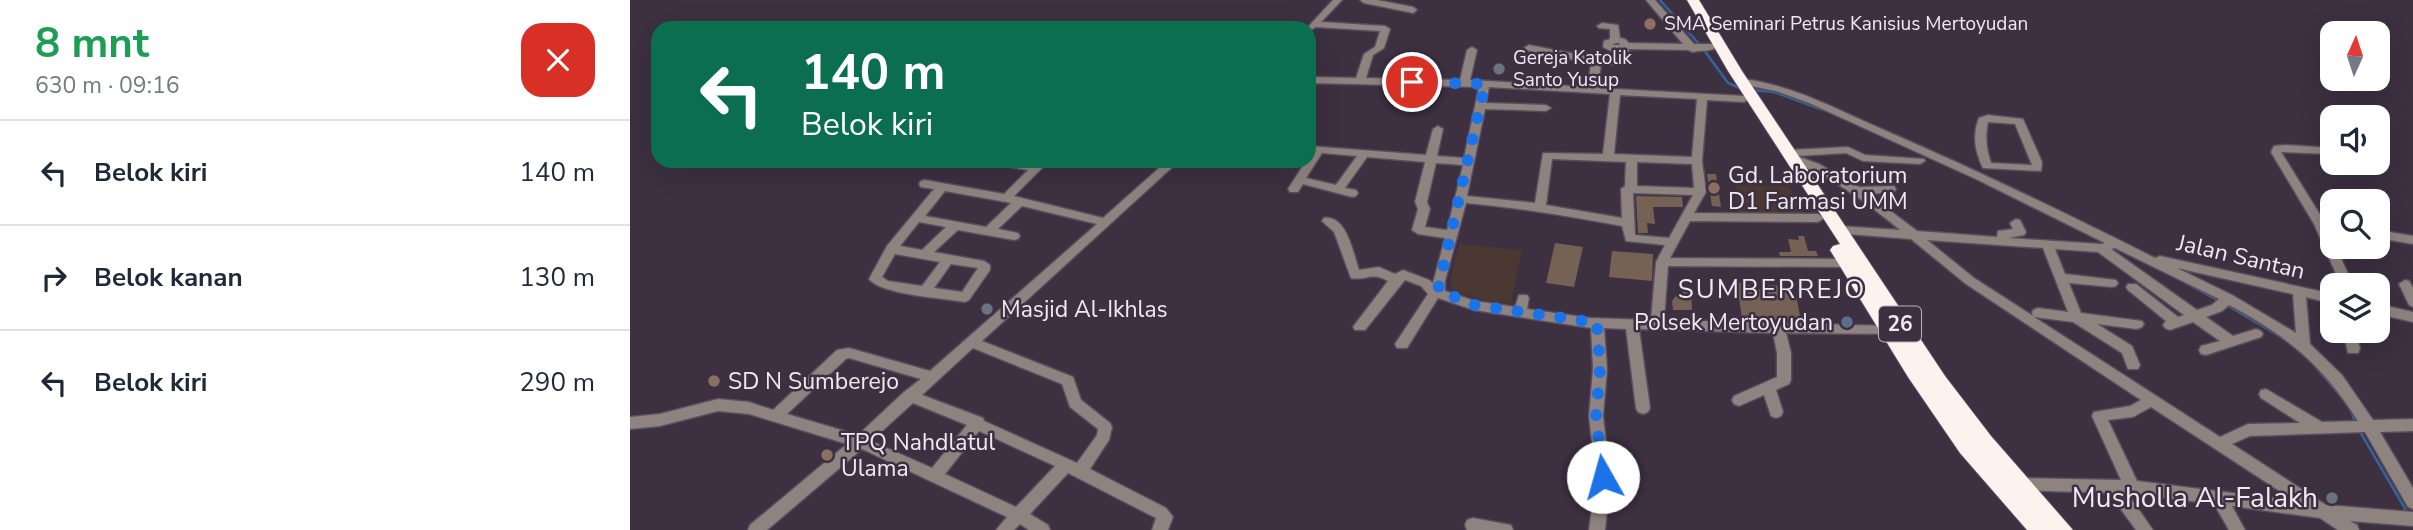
<!DOCTYPE html>
<html lang="id">
<head>
<meta charset="utf-8">
<style>
	body { margin:0; font-family:"Nunito Sans",sans-serif; background:#f2f2f3; color:#1f2937; height:100vh; display:flex; flex-direction:column; font-size:26px; white-space:nowrap }
	* { box-sizing:border-box; margin:0 }
	p { font-size:23px; color:#747a83 }
	.icon { flex:none; width:38px; height:38px; fill:none; stroke:currentColor; stroke-width:2; stroke-linecap:round; stroke-linejoin:round }
	.map { position:relative; flex:1; overflow:hidden }
	.side { display:flex; flex-direction:column; background:#fff; width:630px }
	.side>* { flex:none }
	.top-card { position:absolute; left:21px; top:21px; width:665px; height:147px; border-radius:21px; box-shadow:0 7px 28px #0002; background:#0b6e4f; color:#fff; overflow:hidden }
	.needle { width:46px; rotate:3deg }
	.buttons { position:absolute; left:1690px; top:21px; display:grid; gap:14px }
	.buttons a { display:grid; place-items:center; width:70px; height:70px; border-radius:14px; background:#fff; box-shadow:0 7px 28px #0002; font-size:35px }
	.pin { position:absolute; display:grid; place-items:center; width:60px; height:60px; color:#fff; margin:-30px; border:4px solid #fff; border-radius:50%; box-shadow:0 2px 7px #0007 }
	.me { position:absolute; width:77px; margin:-38px; rotate:353deg; stroke-linejoin:round; filter:drop-shadow(0 0 5px #0008) }
	.turn { display:flex; align-items:center; gap:24px; height:147px; padding:0 35px; font-size:32px }
	.turn .icon { width:91px; height:91px; stroke-width:2.5 }
	.turn b { display:block; font-size:49px; line-height:60px }
	.round { display:grid; place-items:center; flex:none; width:74px; height:74px; border-radius:21px; background:#f2f2f3 }
	.headline { display:flex; align-items:center; justify-content:space-between; height:119px; padding:0 35px }
	h1 { font-size:42px; font-weight:700; line-height:52px; color:#1e9e55 }
	ul { padding:0; list-style:none }
	li { display:flex; align-items:center; gap:21px; height:105px; padding:0 35px; border-top:2px solid #e0e1e3 }
	li div { flex:1 }
	li b { display:block; font-size:26px }
	li em { font-style:normal }
	main { display:flex; flex:1; min-height:0 }
	.map>svg:first-child { display:block }
	.education { fill:#4c3832 }
	.lines { fill:none; stroke-linecap:round; stroke-linejoin:round }
	.stream { stroke:#35639c; stroke-width:2.5 }
	.building { fill:#766254 }
	.minor-casing { stroke:#594d5d; stroke-width:3 }
	.highway-casing { stroke:#594d5d; stroke-width:2 }
	.minor { fill:#8e837f; fill-rule:evenodd }
	.highway { fill:#fef2ee; fill-rule:evenodd }
	.route { stroke:#1a73e8; stroke-width:12; stroke-dasharray:0 21.6 }
	.education-dot { fill:#8d6e63; stroke:#3c3041; stroke-width:2.5 }
	.worship-dot { fill:#6b7280; stroke:#3c3041; stroke-width:2.5 }
	.service-dot { fill:#5c6f8a; stroke:#3c3041; stroke-width:2.5 }
	.labels { text-anchor:middle; dominant-baseline:central; stroke-width:5; stroke-linejoin:round; paint-order:stroke }
	.far-poi-label { font-size:19px; fill:#f0e8f3; stroke:#3c3041; text-anchor:start }
	.shield { fill:#3c3041; stroke:#bab1be; stroke-width:2 }
	.shield-label { font-size:21px; font-weight:bold; fill:#f0e8f3 }
	.poi-label { font-size:23px; fill:#f0e8f3; stroke:#3c3041; text-anchor:start }
	.street-label { font-size:23px; fill:#f0e8f3; stroke:#3c3041 }
	.quarter-label { font-size:26px; letter-spacing:2px; fill:#f0e8f3; stroke:#3c3041 }
	.near-poi-label { font-size:28px; fill:#f0e8f3; stroke:#3c3041; text-anchor:end }
</style>
</head>
<body>
<main>
<section class="side">
<div class="headline"><div><h1>8 mnt</h1><p>630 m · 09:16</p></div><a class="round" style="background:#d93025;color:#fff"><svg class="icon" aria-label="close" viewBox="0 0 24 24"><path d="M6 6l12 12M18 6L6 18"/></svg></a></div>
<ul>
<li><svg class="icon" aria-label="left" viewBox="0 0 24 24"><path d="M17 20v-9H6M10 6l-5 5 5 5"/></svg><div><b>Belok kiri</b></div><em>140 m</em></li>
<li><svg class="icon" aria-label="right" viewBox="0 0 24 24"><path d="M7 20v-9h11M14 6l5 5-5 5"/></svg><div><b>Belok kanan</b></div><em>130 m</em></li>
<li><svg class="icon" aria-label="left" viewBox="0 0 24 24"><path d="M17 20v-9H6M10 6l-5 5 5 5"/></svg><div><b>Belok kiri</b></div><em>290 m</em></li>
</ul>
</section>
<div class="map">
<svg width="1783" height="530" viewBox="0 0 1783 530">
	<rect width="100%" height="100%" fill="#3c3041"/>
	<g class="education">
		<polygon points="1105,185 1158,186 1176,216 1109,215"/>
		<polygon points="829,244 892,250 881,304 845,298 823,290 820,282"/>
	</g>
	<g class="lines">
		<g class="stream">
			<polyline points="1030,0 1070,45"/>
			<polyline points="1074,50 1098,83 1112,89"/>
			<polyline points="1122,90 1144,92 1196,111"/>
			<polyline points="1543,276 1589,301"/>
			<polyline points="1595,304 1656,340"/>
			<polyline points="1684,365 1714,400"/>
			<polyline points="1720,408 1726,424"/>
			<polyline points="1729,430 1777,512"/>
		</g>
	</g>
	<g class="building">
		<polygon points="1077,174 1086,174 1091,207 1082,206"/>
		<polygon points="1006,196 1052,197 1053,207 1023,207 1025,224 1017,223 1018,233 1008,233"/>
		<polygon points="1168,236 1174,236 1178,251 1186,251 1188,256 1150,256 1149,252 1161,252 1158,239 1169,240"/>
		<polygon points="925,243 953,247 944,287 916,283"/>
		<polygon points="982,251 1023,254 1022,281 979,277"/>
		<polygon points="1107,283 1117,283 1124,290 1139,289 1138,285 1154,286 1157,295 1166,295 1171,321 1112,319"/>
		<polygon points="1053,290 1061,291 1062,310 1043,310 1042,301 1046,296 1053,297"/>
	</g>
	<g class="lines">
		<g class="minor-casing">
			<g id="minor">
				<path d="M703 0H712L691 22 755 26 760 29 754 48 743 55 736 78 830 80 837 50 842 47 847 50 840 80 958 87 961 63 899 51 894 48 899 45 966 58 988 60 989 52H983L973 47 974 41 980 39V29L969 28 967 26 972 23 988 25 990 38 995 39 999 43 1053 44 1016 0H1025L1064 44H1082L1087 47C1081 52 1070 50 1063 52L1058 50 999 49 998 60 993 65 971 64 968 88 1114 96 1119 99 1114 102 1077 100 1072 161 1076 192 1064 213 1188 214 1194 218 1188 222 1060 221 1040 258 1216 259 1222 263 1216 267 1038 266 1034 320 1260 326 1265 328 1267 331 1265 334 1156 333 1161 353V380L1159 384 1146 390 1153 412 1151 416 1146 418 1141 416 1134 395 1109 406 1104 404 1102 400 1104 396 1147 377V353L1143 333 1009 329 1020 408 1018 412 1013 414 1008 412 1006 408 996 329 974 328 977 369 973 416 980 477 975 530H959L966 477 959 416 963 369 961 328 844 310 808 298 777 348H767L765 344 798 294 791 286 775 280 735 330H725L723 327 758 281C740 271 738 281 721 278L704 232 692 221 694 218C717 215 723 253 729 270L749 267 765 274 773 270 799 280 803 283 815 238 788 234 782 230 788 209 785 202 795 162 737 157 715 188 726 190 728 193 726 196 722 197 673 184 668 192H660L658 189 676 161H679L682 153 679 152V146L796 155 803 129 808 126 813 129 807 156 834 158 849 87 679 83V77L726 78 734 54 745 47 750 31 686 27 681 30 677 28ZM986 43H989L990 45H982ZM859 87 980 94 973 154 913 153 905 203 837 196 855 109 916 111 921 108 916 105 856 103ZM990 95 1067 99 1062 157 984 154ZM692 153 727 156 706 185 676 178ZM922 159 996 162 995 186 991 189 992 218 916 205ZM1007 162 1062 164 1064 188 1007 186ZM806 163 833 165 817 230 795 227 800 209 797 202ZM1003 193 1063 195 1039 238 1005 235ZM836 203C889 208 939 216 992 226L996 241 1035 245 1026 262 1021 320 960 318 897 309 899 298 897 295H889L885 307 845 301 815 291V281Z"/>
				<polygon points="730,0 747,0 783,7 787,10 783,13 734,3"/>
				<path d="M1114 79C1165 86 1208 110 1254 130 1346 170 1436 213 1525 258L1530 256 1703 294V304L1676 297 1680 344 1712 375 1743 420 1783 419V431L1750 432 1783 488V509L1778 507 1735 432 1620 436 1602 444 1696 505 1783 512V526L1720 521 1727 525 1729 530H1708L1690 518 1602 506 1615 530H1599L1584 504 1497 493 1523 530H1506L1479 493 1391 490 1386 489 1383 484 1386 479 1391 478 1491 480 1462 416 1464 412 1500 406 1511 400 1336 284 1281 239 1205 233 1203 230 1205 227 1209 226 1270 230C1235 201 1201 176 1158 160V156L1154 153 1159 150 1218 147 1235 155 1294 159 1295 161 1290 164 1233 161 1216 153 1167 156 1189 164 1229 187 1264 186 1266 189 1264 192 1238 194 1287 231 1367 237 1368 231 1383 229 1380 223 1386 219 1390 220 1396 232 1394 235 1379 238 1471 244 1475 243 1346 179 1179 103 1146 91 1110 84 1109 82ZM1297 240 1413 248 1438 312 1408 308 1403 310 1402 313 1403 316 1344 278ZM1485 248 1589 299 1582 305 1567 310 1481 249ZM1425 249 1468 252 1554 315 1548 317 1506 284H1498L1496 287 1498 290 1536 321 1533 325 1535 328 1540 330 1563 322 1590 341 1571 346 1569 350 1571 354 1576 355 1631 337 1633 334 1631 331 1626 329 1603 336 1576 317 1592 311 1599 305C1657 336 1692 364 1728 421L1692 422 1636 389 1631 390 1629 394 1631 398 1670 423 1618 424 1590 437 1404 317 1443 322 1492 353 1498 369H1508L1510 365 1502 346 1467 324 1507 329 1512 327 1514 324 1512 321 1451 313 1439 283 1482 287 1486 286 1488 283 1486 280 1435 274ZM1547 268 1663 294 1666 333 1602 295ZM1521 407 1665 501 1507 481 1478 420 1503 417Z"/>
				<path d="M1358 115 1393 119 1412 162 1411 171 1353 168C1345 152 1342 135 1349 118ZM1358 122 1385 124 1402 165 1361 163C1356 148 1355 137 1358 122Z"/>
				<polygon points="1655,145 1703,148 1703,154 1651,152 1694,221 1703,222 1703,230 1698,229 1703,239 1703,247 1706,247 1723,285 1711,285 1684,224 1641,152 1644,146"/>
				<path d="M359 161H385L405 164 408 161H419L384 196 473 218 537 161H549L352 341 443 377 451 400 480 423 482 427 479 440 460 469 536 508 543 517 538 530H522L526 518 438 473 400 514 418 525 420 530H399L390 524 384 530H366L377 517 232 449 137 530H118L120 525 217 444 119 414 88 411 30 426 0 429V417L30 414 88 399 119 402 143 410 207 350 219 348 300 371 467 224 392 206 368 229 388 233 390 236 388 239 384 240 328 230 304 252 354 261 360 265V270L339 300 335 302C313 298 252 295 239 279L257 246 304 189 291 187 289 184 291 181 295 180 374 194 398 170 364 164ZM315 191 376 202 381 203 356 227 295 216ZM289 222 316 227 292 250 270 246ZM265 254 310 262 292 286 258 281 252 277ZM321 264 348 268 332 292 304 288ZM343 348 432 384 440 407 468 429 467 435 447 463 354 421 353 418 292 395ZM219 358 291 379 274 392 228 435 157 414 216 359ZM283 403 337 425 302 468 241 441ZM349 431 425 466 386 507 315 474Z"/>
				<polygon points="1748,230 1783,236 1783,244 1748,238"/>
				<polygon points="1775,280 1779,281 1783,288 1783,307 1779,305 1769,284"/>
				<polygon points="1748,304 1783,312 1783,322 1748,314"/>
				<polygon points="1713,331 1725,331 1730,349 1728,353 1718,353"/>
				<polygon points="843,518 881,525 883,530 837,530 835,525 837,520"/>
			</g>
		</g>
		<g class="highway-casing">
			<polygon id="highway" points="1057,0 1069,0 1112,71 1315,376 1361,436 1443,530 1397,530 1330,453 1278,377 1200,250 1203,246 1210,244 1098,71"/>
		</g>
		<use href="#minor" class="minor"/>
		<use href="#highway" class="highway"/>
	</g>
	<g class="lines">
		<polyline class="route" points="782,82 855,84 808,290 844,305 967,323 970,369 966,416 973,477"/>
	</g>
	<g class="education-dot">
		<circle cx="1020" cy="24" r="7"/>
		<circle cx="1084" cy="188" r="7"/>
		<circle cx="84" cy="381" r="7"/>
		<circle cx="197" cy="455" r="7"/>
	</g>
	<g class="worship-dot">
		<circle cx="869" cy="69" r="7"/>
		<circle cx="357" cy="309" r="7"/>
		<circle cx="1702" cy="498" r="7"/>
	</g>
	<circle class="service-dot" cx="1217" cy="322" r="7"/>
	<g class="labels">
		<g class="far-poi-label">
			<text x="1034" y="24">SMA Seminari Petrus Kanisius Mertoyudan</text>
			<text x="883" y="58">Gereja Katolik<tspan x="883" dy="22">Santo Yusup</tspan></text>
		</g>
		<rect class="shield" x="1249" y="306.5" width="42" height="35" rx="5"/>
		<g class="shield-label">
			<text x="1270" y="324">26</text>
		</g>
		<g class="poi-label">
			<text x="1098" y="175">Gd. Laboratorium<tspan x="1098" dy="26">D1 Farmasi UMM</tspan></text>
			<text x="371" y="309">Masjid Al-Ikhlas</text>
			<text x="1203" y="322" text-anchor="end">Polsek Mertoyudan</text>
			<text x="98" y="381">SD N Sumberejo</text>
			<text x="211" y="442">TPQ Nahdlatul<tspan x="211" dy="26">Ulama</tspan></text>
		</g>
		<g class="street-label">
			<text transform="translate(1611 257) rotate(13)">Jalan Santan</text>
		</g>
		<g class="quarter-label">
			<text x="1142" y="289">SUMBERREJO</text>
		</g>
		<g class="near-poi-label">
			<text x="1688" y="498">Musholla Al-Falakh</text>
		</g>
	</g>
</svg>
<div class="buttons">
<a><svg class="needle" viewBox="-14 -14 28 28"><path d="M0-13l5 13h-10z" fill="#e53935"/><path d="M0 13l5-13h-10z" fill="#747a83"/></svg></a>
<a><svg class="icon" aria-label="sound" viewBox="0 0 24 24"><path d="M4 9h4l5-4v14l-5-4H4zM17 9q2 3 0 6"/></svg></a>
<a><svg class="icon" aria-label="search" viewBox="0 0 24 24"><circle cx="10" cy="10" r="6"/><path d="M15 15l6 6"/></svg></a>
<a><svg class="icon" aria-label="layers" viewBox="0 0 24 24"><path d="M12 4l9 5-9 5-9-5zM3 14l9 5 9-5"/></svg></a>
</div>
<div class="pin" style="left:782px;top:82px;background:#d93025"><svg class="icon" aria-label="arrive" viewBox="0 0 24 24"><path d="M6 21V4h12l-3 4 3 4H6"/></svg></div>
<svg class="me" style="left:973px;top:477px" viewBox="-20 -20 40 40"><circle r="19" fill="#fff"/><path d="M0-13L10 11 0 6-10 11z" fill="#1a73e8"/></svg>
<div class="top-card">
<div class="turn"><svg class="icon" aria-label="left" viewBox="0 0 24 24"><path d="M17 20v-9H6M10 6l-5 5 5 5"/></svg><div><b>140 m</b>Belok kiri</div></div>
</div>
</div>
</main>
</body>
</html>
